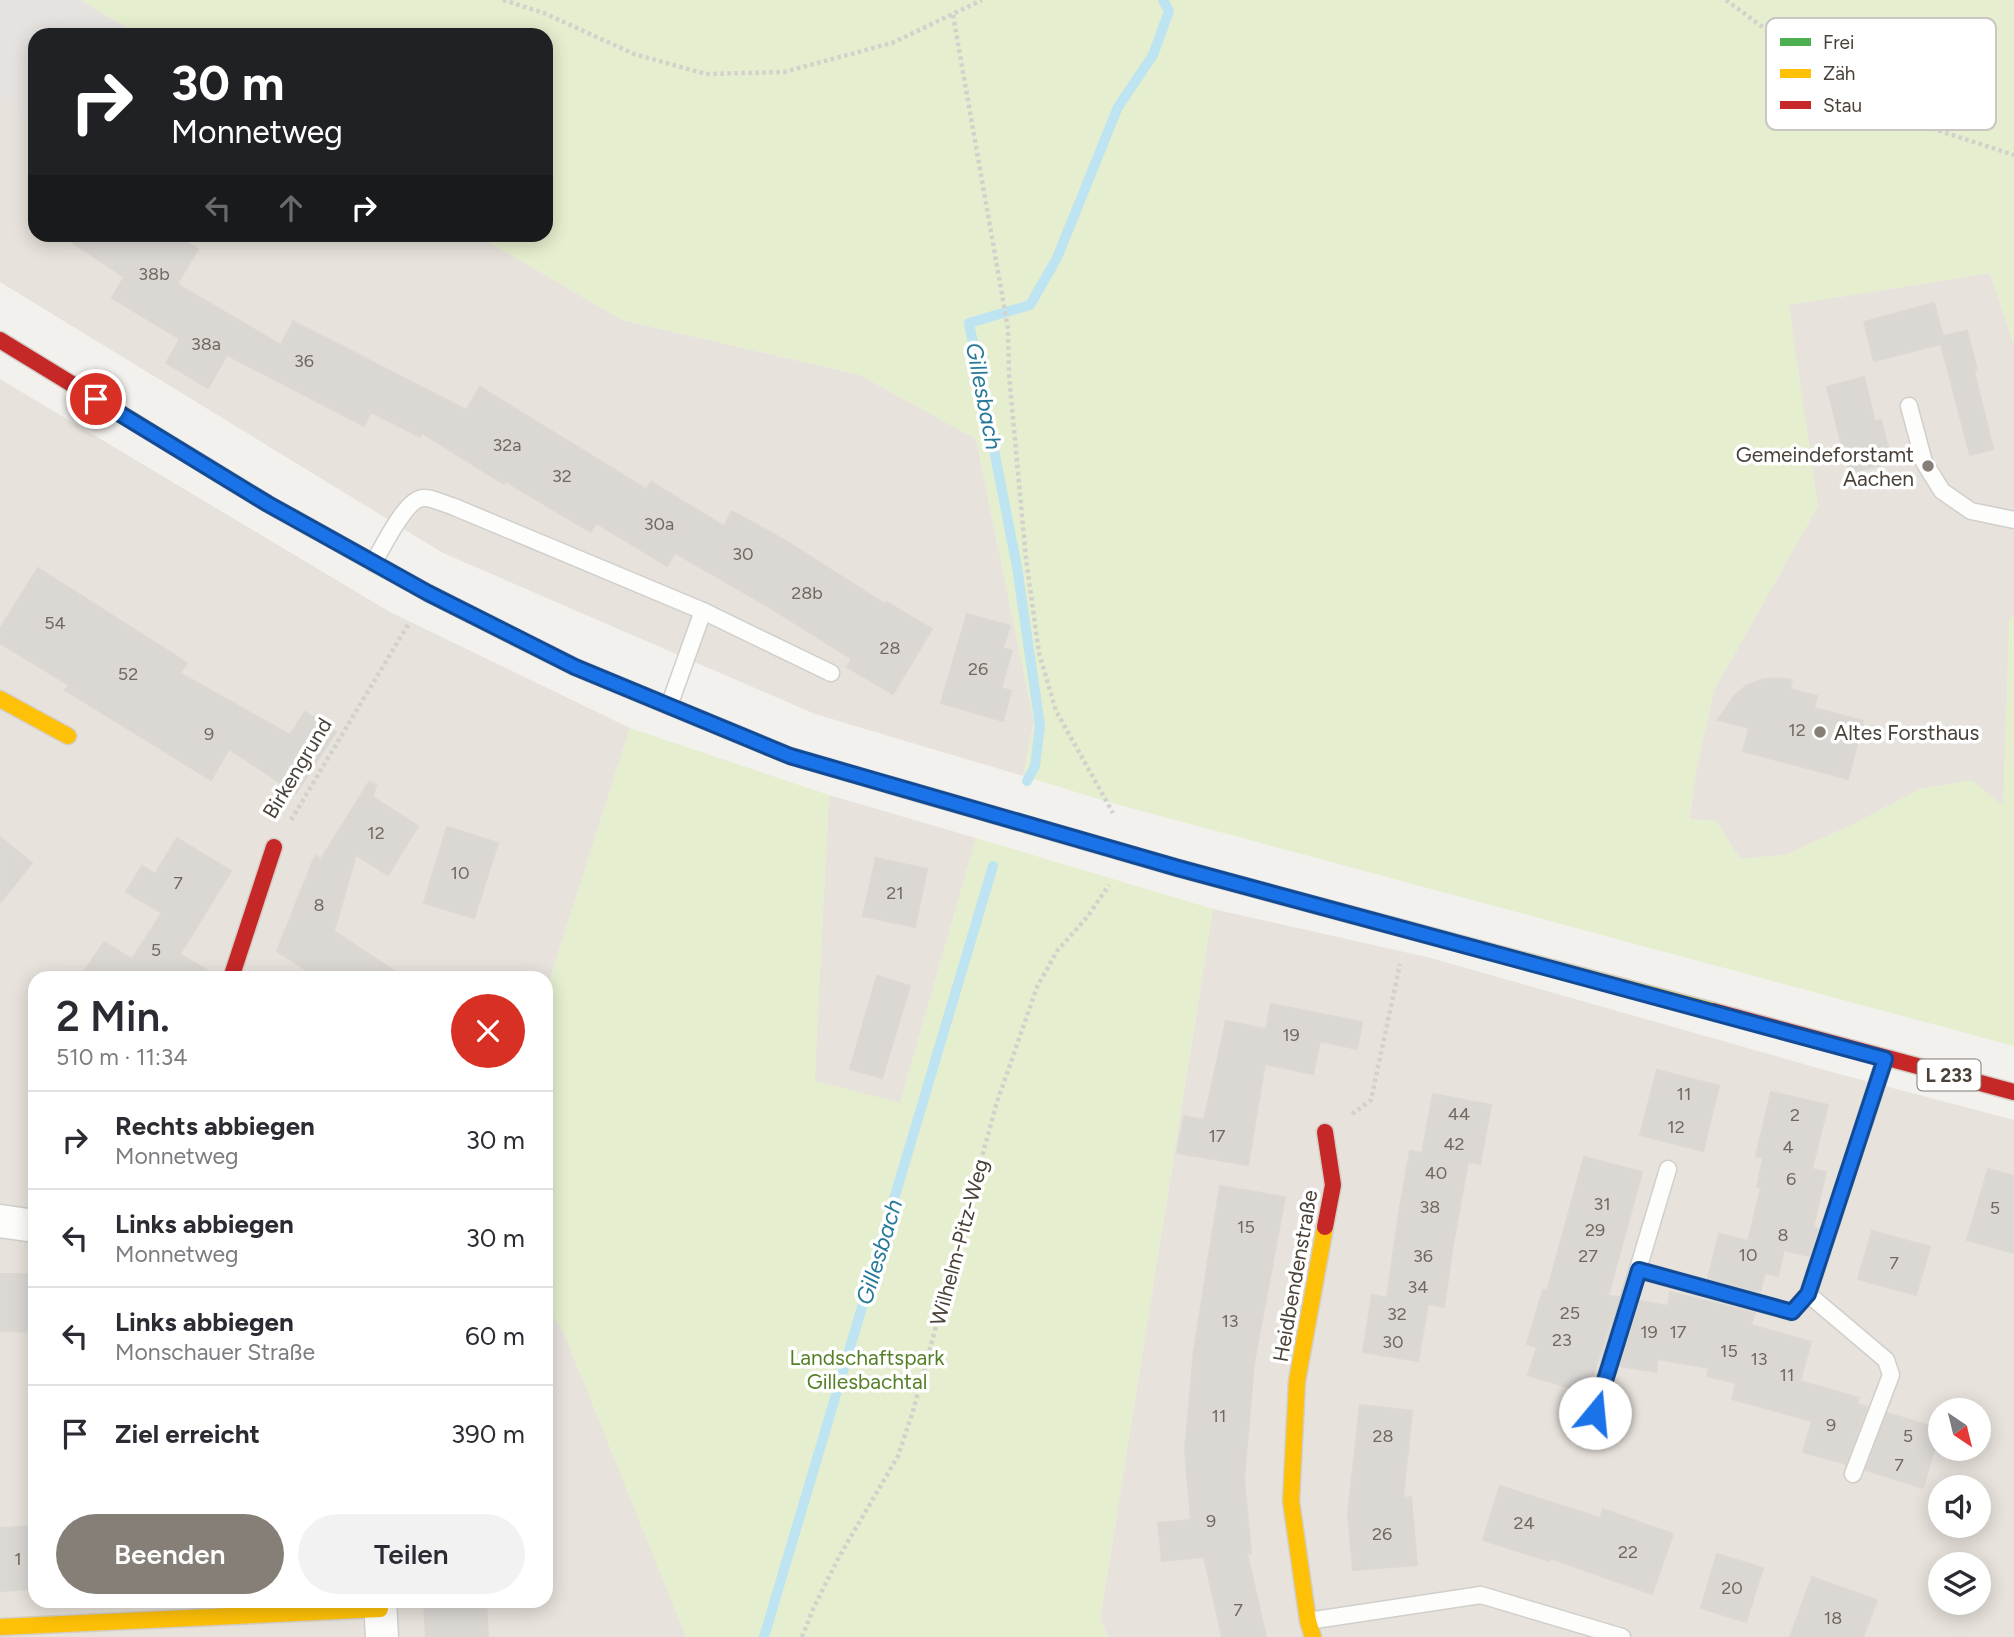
<!DOCTYPE html>
<html lang="de">
<head>
<meta charset="utf-8">
<style>
	body { margin:0; font-family:Figtree,sans-serif; background:#f2f2f3; color:#2b2b33; height:100vh; display:flex; flex-direction:column; font-size:26px; white-space:nowrap }
	* { box-sizing:border-box; margin:0 }
	p { font-size:23px; color:#7c7c81 }
	.icon { flex:none; width:38px; height:38px; fill:none; stroke:currentColor; stroke-width:2; stroke-linecap:round; stroke-linejoin:round }
	.map { position:relative; flex:1; overflow:hidden }
	.details { position:absolute; left:28px; top:971px; width:525px; height:637px; display:flex; flex-direction:column; background:#fff; border-radius:21px; box-shadow:0 4px 18px #0003 }
	.details>* { flex:none }
	.hud { position:absolute; left:28px; top:28px; width:525px; height:214px; border-radius:21px; box-shadow:0 4px 18px #0003; background:#202124; color:#fff; overflow:hidden }
	.needle { width:46px; rotate:145deg }
	.fabs { position:absolute; left:1928px; top:1398px; display:grid; gap:14px }
	.fabs a { display:grid; place-items:center; width:63px; height:63px; border-radius:50%; background:#fff; box-shadow:0 4px 18px #0003; font-size:35px }
	.pin { position:absolute; display:grid; place-items:center; width:60px; height:60px; color:#fff; margin:-30px; border:4px solid #fff; border-radius:50%; box-shadow:0 2px 7px #0007 }
	.me { position:absolute; width:77px; margin:-38px; rotate:17deg; stroke-linejoin:round; filter:drop-shadow(0 0 5px #0008) }
	.turn { display:flex; align-items:center; gap:24px; height:147px; padding:0 28px; font-size:32px }
	.turn .icon { width:91px; height:91px; stroke-width:2.5 }
	.turn b { display:block; font-size:49px; line-height:60px }
	.lanes { display:flex; align-items:center; height:66px; padding:0 28px; background:#0003; justify-content:center; gap:35px; direction:ltr }
	.lanes .off { opacity:.35 }
	.round { display:grid; place-items:center; flex:none; width:74px; height:74px; border-radius:37px; background:#f2f2f3 }
	.headline { display:flex; align-items:center; justify-content:space-between; height:119px; padding:0 28px }
	h1 { font-size:42px; font-weight:600; line-height:52px }
	.cta { display:flex; gap:14px; margin-top:auto; padding:14px 28px }
	.cta a { flex:1; height:80px; border-radius:42px; background:#867f78; color:#fff; font-size:28px; font-weight:600; line-height:80px; text-align:center }
	.cta a+a { background:#f2f2f3; color:#2b2b33 }
	ul { padding:0; list-style:none }
	li { display:flex; align-items:center; gap:21px; height:98px; padding:0 28px; border-top:2px solid #e1e1e2 }
	li div { flex:1 }
	li b { display:block; font-size:26px }
	li em { font-style:normal }
	.map>svg:first-child { display:block }
	.residential { fill:#e7e2db; fill-rule:evenodd }
	.green { fill:#e5eece }
	.parking { fill:#e5e2df }
	.lines { fill:none; stroke-linecap:round; stroke-linejoin:round }
	.stream { stroke:#bee4f2; stroke-width:10 }
	.building { fill:#dbd8d4; stroke:#dcd8d3; stroke-width:2 }
	.lane-casing { stroke:#d1cfcb; stroke-width:19 }
	.street-casing { stroke:#d1cfcb; stroke-width:35 }
	.fast-casing { stroke:#d4cec6; stroke-width:19 }
	.slow-casing { stroke:#d4cec6; stroke-width:19 }
	.jam-casing { stroke:#d4cec6; stroke-width:19 }
	.path { stroke:#d3d1cc; stroke-width:4.5; stroke-dasharray:3.5 3.5; stroke-linecap:butt }
	.lane { stroke:#fdfdfc; stroke-width:16 }
	.street { stroke:#fdfdfc; stroke-width:32 }
	.fast { stroke:#4caf50; stroke-width:16 }
	.slow { stroke:#ffc107; stroke-width:16 }
	.jam { stroke:#c62828; stroke-width:16 }
	.route-casing { stroke:#114b97; stroke-width:18 }
	.route { stroke:#1a73e8; stroke-width:12 }
	.poi-dot { fill:#867f78; stroke:#fff; stroke-width:2.5 }
	.labels { text-anchor:middle; dominant-baseline:central; stroke-width:7; stroke-linejoin:round; paint-order:stroke }
	.number-label { font-size:18px; fill:#706861 }
	.shield { fill:#fff; stroke:#817a74; stroke-width:2 }
	.shield-label { font-size:19px; font-weight:bold; fill:#4b4138 }
	.poi-label { font-size:21px; fill:#4b4138; stroke:#fff; text-anchor:end }
	.street-label { font-size:21px; fill:#4b4138; stroke:#fff }
	.park-label { font-size:21px; fill:#568028; stroke:#fff }
	.water-label { font-size:23px; font-style:italic; fill:#27799a; stroke:#fff }
	.key { fill:#fff; stroke:#c9c6c3; stroke-width:2 }
	.key-label { font-size:19px; fill:#4b4138 }
</style>
</head>
<body>
<div class="map">
<svg width="2014" height="1637" viewBox="0 0 2014 1637">
	<rect width="100%" height="100%" fill="#f3f1ee"/>
	<g class="residential">
		<polygon points="0,94 7,104 35,126 35,234 477,235 622,320 860,375 976,439 1034,722 1023,776 815,714 443,553 0,282"/>
		<polygon points="1990,273 2014,344 2014,1046 1841,830 1785,855 1740,859 1716,821 1689,819 1697,766 1714,690 1818,506 1788,305"/>
		<polygon points="0,379 390,612 630,728 546,991 546,978 35,978 35,1601 546,1601 546,1306 564,1333 686,1637 0,1637"/>
		<polygon points="829,795 976,838 900,1103 814,1081"/>
		<path d="M1213 909 1431 958 1832 1072 2014 1120V1637H1108L1100 1620ZM1941 1410H1979V1449H1941ZM1941 1488H1979V1526H1941ZM1941 1564H1979V1603H1941Z"/>
	</g>
	<g class="green">
		<polygon points="80,0 2014,0 2014,344 1990,273 1789,305 1818,506 1714,690 1697,766 1689,819 1716,821 1740,859 1785,855 1841,830 1920,789 1972,780 2003,806 2009,619 2014,616 2014,1046 1112,803 1023,776 1034,722 976,439 860,375 622,320 477,235 546,234 546,35 139,35"/>
		<polygon points="630,728 829,795 815,1081 900,1103 976,838 1213,909 1100,1620 1108,1637 686,1637 564,1333 546,1306 546,991"/>
	</g>
	<polygon class="parking" points="0,0 80,0 139,35 35,35 35,126 7,104 0,94"/>
	<g class="lines">
		<g class="stream">
			<polyline points="1027,781 1035,766 1040,726 1017,567 969,323 1030,305 1057,258 1118,107 1153,55 1169,11 1163,0"/>
			<polyline points="764,1637 993,866"/>
		</g>
	</g>
	<g class="building">
		<polygon points="60,234 172,234 198,249 177,284 281,345 293,321 466,410 480,387 646,489 651,482 724,526 732,511 786,541 885,604 886,602 932,629 893,694 847,667 852,659 764,604 675,553 667,566 596,523 591,532 505,481 504,484 422,433 420,437 371,412 364,426 227,355 208,388 166,363 180,339 112,298 124,277"/>
		<polygon points="1934,303 1943,336 1967,331 1977,370 1974,371 1993,449 1970,455 1941,344 1874,361 1864,322"/>
		<polygon points="1864,377 1875,422 1881,420 1892,462 1849,473 1827,387"/>
		<polygon points="38,568 187,663 180,673 290,735 305,712 336,732 296,793 229,749 211,780 65,690 69,685 0,643 0,629"/>
		<polygon points="967,614 1010,626 1003,648 1012,651 1001,688 1011,691 1003,721 941,703"/>
		<polygon points="1776,678 1792,680 1790,689 1817,696 1814,708 1863,721 1848,779 1743,751 1749,728 1718,720 1735,695 1746,686 1761,680"/>
		<polygon points="369,782 376,785 373,797 418,826 388,875 356,855 334,931 405,978 319,978 277,951 315,856 321,859"/>
		<polygon points="447,827 498,843 474,918 424,903"/>
		<polygon points="0,837 32,863 0,903"/>
		<polygon points="177,838 231,871 180,954 210,972 210,978 80,978 104,942 132,959 162,913 126,892 142,866 155,874"/>
		<polygon points="876,858 927,869 915,927 863,916"/>
		<polygon points="877,976 910,986 882,1078 850,1069"/>
		<polygon points="1271,1004 1362,1022 1357,1049 1320,1041 1313,1074 1265,1064 1248,1165 1177,1153 1184,1116 1204,1120 1226,1021 1266,1029"/>
		<polygon points="1657,1070 1719,1086 1703,1151 1640,1135"/>
		<polygon points="1771,1092 1828,1105 1812,1169 1826,1172 1813,1227 1818,1229 1809,1256 1784,1250 1778,1276 1765,1273 1760,1292 1708,1278 1719,1234 1748,1241 1761,1188 1757,1187 1763,1158 1756,1156"/>
		<polygon points="1433,1094 1491,1105 1480,1164 1468,1162 1453,1244 1444,1307 1428,1304 1418,1361 1363,1352 1372,1295 1387,1298 1398,1219 1410,1151 1422,1153"/>
		<polygon points="1584,1157 1642,1172 1608,1296 1619,1297 1587,1393 1528,1375 1537,1347 1527,1344 1543,1290 1547,1291"/>
		<polygon points="1988,1169 2014,1176 2014,1253 1967,1240"/>
		<polygon points="1220,1186 1285,1197 1254,1363 1244,1479 1251,1553 1247,1553 1266,1637 1222,1637 1204,1557 1162,1561 1158,1523 1191,1520 1185,1450 1194,1350"/>
		<polygon points="1872,1231 1930,1247 1916,1295 1858,1279"/>
		<polygon points="1,1274 35,1274 35,1332 1,1331"/>
		<polygon points="1670,1292 1755,1313 1751,1325 1811,1342 1800,1381 1859,1398 1857,1404 1867,1407 1846,1464 1803,1452 1812,1421 1732,1399 1736,1383 1707,1376 1709,1368 1658,1359 1656,1372 1620,1366 1639,1301 1668,1306"/>
		<polygon points="1360,1405 1412,1411 1403,1498 1411,1497 1417,1565 1353,1570 1348,1514"/>
		<polygon points="1887,1413 1940,1429 1923,1488 1866,1470"/>
		<polygon points="1500,1486 1600,1518 1603,1509 1673,1534 1652,1594 1550,1558 1549,1561 1483,1540"/>
		<polygon points="35,1526 35,1589 0,1591 0,1528"/>
		<polygon points="1717,1554 1763,1568 1746,1622 1701,1608"/>
		<polygon points="1812,1577 1877,1600 1863,1637 1790,1637"/>
		<polygon points="424,1601 486,1601 488,1637 426,1637"/>
	</g>
	<g class="lines">
		<g class="lane-casing">
			<g id="lane">
				<polyline points="1909,406 1924,462 1942,491 1971,511 2014,520"/>
				<path d="M373 563C383 548 406 496 425 498 433 498 444 504 452 506L703 611 831 673"/>
				<polyline points="669,706 703,611"/>
				<polyline points="1639,1270 1792,1312 1808,1294 1886,1360 1891,1375 1853,1474"/>
				<polyline points="1808,1294 1885,1059"/>
				<polyline points="1595,1413 1668,1169"/>
				<polyline points="1308,1621 1481,1595 1622,1637"/>
			</g>
		</g>
		<g class="street-casing">
			<g id="street">
				<polyline points="0,1221 35,1226"/>
				<polyline points="380,1601 382,1637"/>
			</g>
		</g>
		<g class="fast-casing">
			<polyline id="fast" points="890,785 1178,868 1341,912"/>
		</g>
		<g class="slow-casing">
			<g id="slow">
				<polyline points="515,637 575,667 790,756 890,785"/>
				<polyline points="0,699 68,736"/>
				<polyline points="1341,912 1713,1011"/>
				<polyline points="0,1627 380,1609"/>
				<polyline points="1313,1637 1308,1621 1291,1501 1297,1381 1325,1227"/>
			</g>
		</g>
		<g class="jam-casing">
			<g id="jam">
				<polyline points="0,340 268,504 428,593 515,637"/>
				<polyline points="231,978 274,847"/>
				<polyline points="1713,1011 2014,1092"/>
				<polyline points="1325,1132 1333,1185 1325,1227"/>
			</g>
		</g>
		<g class="path">
			<polyline points="503,0 544,13 634,54 706,74 784,72 892,43 982,0"/>
			<polyline points="1726,0 1875,110 2014,155"/>
			<polyline points="953,15 1008,329 1009,375 1026,559 1039,653 1056,711 1113,813"/>
			<polyline points="291,820 409,623"/>
			<polyline points="1352,1114 1371,1100 1400,964"/>
			<polyline points="802,1637 813,1609 839,1557 898,1456 913,1411 996,1105 1037,987 1057,951 1088,916 1109,885"/>
		</g>
		<use href="#lane" class="lane"/>
		<use href="#street" class="street"/>
		<use href="#fast" class="fast"/>
		<use href="#slow" class="slow"/>
		<use href="#jam" class="jam"/>
	</g>
	<g class="lines">
		<g class="route-casing">
			<polyline id="route" points="96,399 268,504 428,593 575,667 790,756 1178,868 1885,1059 1808,1294 1792,1312 1639,1270 1595,1413"/>
		</g>
		<use href="#route" class="route"/>
	</g>
	<g class="poi-dot">
		<circle cx="1928" cy="466" r="7"/>
		<circle cx="1820" cy="732" r="7"/>
	</g>
	<g class="labels">
		<g class="number-label">
			<text x="154" y="274">38b</text>
			<text x="206" y="344">38a</text>
			<text x="304" y="361">36</text>
			<text x="507" y="445">32a</text>
			<text x="562" y="476">32</text>
			<text x="659" y="524">30a</text>
			<text x="743" y="554">30</text>
			<text x="807" y="593">28b</text>
			<text x="55" y="623">54</text>
			<text x="890" y="648">28</text>
			<text x="978" y="669">26</text>
			<text x="128" y="674">52</text>
			<text x="1797" y="730">12</text>
			<text x="209" y="734">9</text>
			<text x="376" y="833">12</text>
			<text x="460" y="873">10</text>
			<text x="178" y="883">7</text>
			<text x="895" y="893">21</text>
			<text x="319" y="905">8</text>
			<text x="156" y="950">5</text>
			<text x="1291" y="1035">19</text>
			<text x="1684" y="1094">11</text>
			<text x="1459" y="1114">44</text>
			<text x="1795" y="1115">2</text>
			<text x="1676" y="1127">12</text>
			<text x="1217" y="1136">17</text>
			<text x="1454" y="1144">42</text>
			<text x="1788" y="1147">4</text>
			<text x="1436" y="1173">40</text>
			<text x="1791" y="1179">6</text>
			<text x="1602" y="1204">31</text>
			<text x="1430" y="1207">38</text>
			<text x="1995" y="1208">5</text>
			<text x="1246" y="1227">15</text>
			<text x="1595" y="1230">29</text>
			<text x="1783" y="1235">8</text>
			<text x="1748" y="1255">10</text>
			<text x="1423" y="1256">36</text>
			<text x="1588" y="1256">27</text>
			<text x="1894" y="1263">7</text>
			<text x="1418" y="1287">34</text>
			<text x="1570" y="1313">25</text>
			<text x="1397" y="1314">32</text>
			<text x="1230" y="1321">13</text>
			<text x="1649" y="1332">19</text>
			<text x="1678" y="1332">17</text>
			<text x="1562" y="1340">23</text>
			<text x="1393" y="1342">30</text>
			<text x="1729" y="1351">15</text>
			<text x="1759" y="1359">13</text>
			<text x="1787" y="1375">11</text>
			<text x="1219" y="1416">11</text>
			<text x="1831" y="1425">9</text>
			<text x="1383" y="1436">28</text>
			<text x="1908" y="1436">5</text>
			<text x="1899" y="1465">7</text>
			<text x="1211" y="1521">9</text>
			<text x="1524" y="1523">24</text>
			<text x="1382" y="1534">26</text>
			<text x="1628" y="1552">22</text>
			<text x="18" y="1559">1</text>
			<text x="1732" y="1588">20</text>
			<text x="1238" y="1610">7</text>
			<text x="1833" y="1618">18</text>
		</g>
		<rect class="shield" x="1917.5" y="1059.5" width="63" height="31" rx="5"/>
		<g class="shield-label">
			<text x="1949" y="1075">L 233</text>
		</g>
		<g class="poi-label">
			<text x="1914" y="454">Gemeindeforstamt<tspan x="1914" dy="24">Aachen</tspan></text>
			<text x="1834" y="732" text-anchor="start">Altes Forsthaus</text>
		</g>
		<g class="street-label">
			<text transform="translate(297 768) rotate(-59)">Birkengrund</text>
			<text transform="translate(959 1242) rotate(-75)">Wilhelm-Pitz-Weg</text>
			<text transform="translate(1295 1276) rotate(-80)">Heidbendenstraße</text>
		</g>
		<g class="park-label">
			<text x="867" y="1357">Landschaftspark<tspan x="867" dy="24">Gillesbachtal</tspan></text>
		</g>
		<g class="water-label">
			<text transform="translate(984 396) rotate(79)">Gillesbach</text>
			<text transform="translate(879 1252) rotate(-73)">Gillesbach</text>
		</g>
	</g>
	<rect x="1766" y="18" width="230" height="112" rx="10" class="key"/>
	<rect x="1780" y="38" width="31" height="8" fill="#4caf50"/>
	<rect x="1780" y="69" width="31" height="9" fill="#ffc107"/>
	<rect x="1780" y="101" width="31" height="8" fill="#c62828"/>
	<g class="key-label">
		<text x="1823" y="49">Frei</text>
		<text x="1823" y="80">Zäh</text>
		<text x="1823" y="112">Stau</text>
	</g>
</svg>
<div class="fabs">
<a><svg class="needle" viewBox="-14 -14 28 28"><path d="M0-13l5 13h-10z" fill="#e53935"/><path d="M0 13l5-13h-10z" fill="#7c7c81"/></svg></a>
<a><svg class="icon" aria-label="sound" viewBox="0 0 24 24"><path d="M4 9h4l5-4v14l-5-4H4zM17 9q2 3 0 6"/></svg></a>
<a><svg class="icon" aria-label="layers" viewBox="0 0 24 24"><path d="M12 4l9 5-9 5-9-5zM3 14l9 5 9-5"/></svg></a>
</div>
<div class="pin" style="left:96px;top:399px;background:#d93025"><svg class="icon" aria-label="arrive" viewBox="0 0 24 24"><path d="M6 21V4h12l-3 4 3 4H6"/></svg></div>
<svg class="me" style="left:1595px;top:1413px" viewBox="-20 -20 40 40"><circle r="19" fill="#fff"/><path d="M0-13L10 11 0 6-10 11z" fill="#1a73e8"/></svg>
<div class="hud">
<div class="turn"><svg class="icon" aria-label="right" viewBox="0 0 24 24"><path d="M7 20v-9h11M14 6l5 5-5 5"/></svg><div><b>30 m</b>Monnetweg</div></div>
<div class="lanes"><svg class="icon off" aria-label="left" viewBox="0 0 24 24"><path d="M17 20v-9H6M10 6l-5 5 5 5"/></svg><svg class="icon off" aria-label="ahead" viewBox="0 0 24 24"><path d="M12 20V5M6 11l6-6 6 6"/></svg><svg class="icon" aria-label="right" viewBox="0 0 24 24"><path d="M7 20v-9h11M14 6l5 5-5 5"/></svg></div>
</div>
<section class="details">
<div class="headline"><div><h1>2 Min.</h1><p>510 m · 11:34</p></div><a class="round" style="background:#d93025;color:#fff"><svg class="icon" aria-label="close" viewBox="0 0 24 24"><path d="M6 6l12 12M18 6L6 18"/></svg></a></div>
<ul>
<li><svg class="icon" aria-label="right" viewBox="0 0 24 24"><path d="M7 20v-9h11M14 6l5 5-5 5"/></svg><div><b>Rechts abbiegen</b><p>Monnetweg</p></div><em>30 m</em></li>
<li><svg class="icon" aria-label="left" viewBox="0 0 24 24"><path d="M17 20v-9H6M10 6l-5 5 5 5"/></svg><div><b>Links abbiegen</b><p>Monnetweg</p></div><em>30 m</em></li>
<li><svg class="icon" aria-label="left" viewBox="0 0 24 24"><path d="M17 20v-9H6M10 6l-5 5 5 5"/></svg><div><b>Links abbiegen</b><p>Monschauer Straße</p></div><em>60 m</em></li>
<li><svg class="icon" aria-label="arrive" viewBox="0 0 24 24"><path d="M6 21V4h12l-3 4 3 4H6"/></svg><div><b>Ziel erreicht</b></div><em>390 m</em></li>
</ul>
<div class="cta"><a>Beenden</a><a>Teilen</a></div>
</section>
</div>
</body>
</html>
